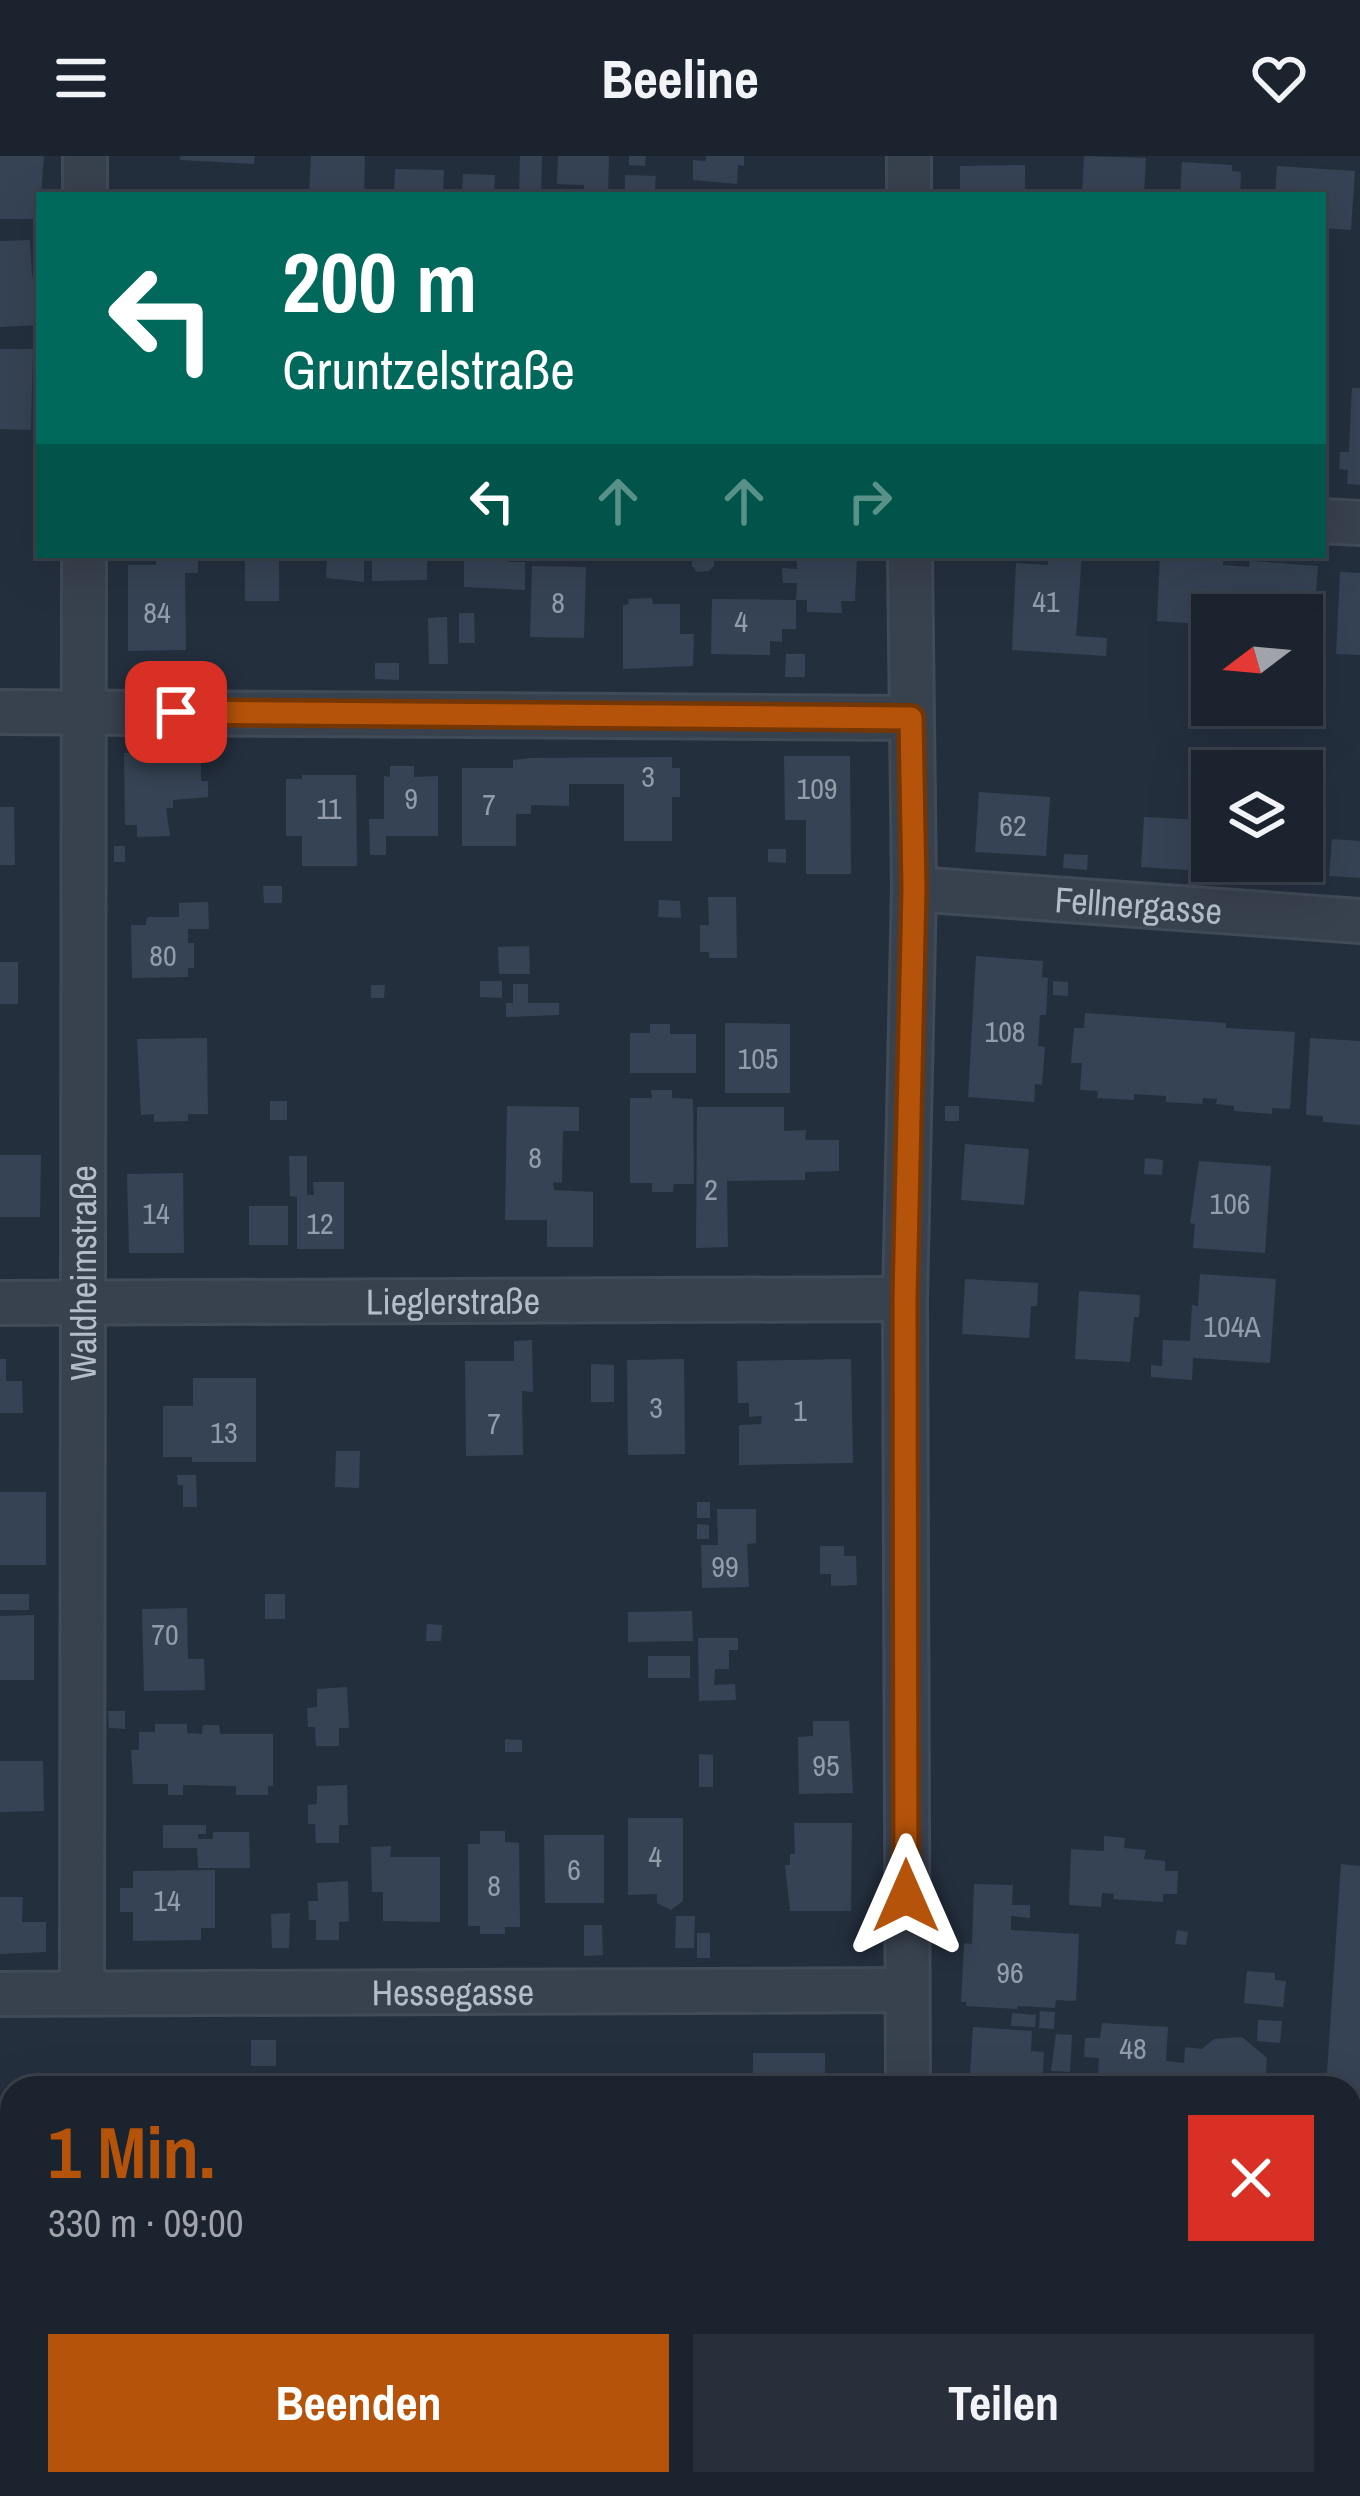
<!DOCTYPE html>
<html lang="de">
<head>
<meta charset="utf-8">
<style>
	body { margin:0; font-family:"Archivo Narrow",sans-serif; background:#282f3a; color:#f1f3f6; height:100vh; display:flex; flex-direction:column; font-size:45px; white-space:nowrap }
	* { box-sizing:border-box; margin:0 }
	p { font-size:39px; color:#a0a4aa }
	.icon { flex:none; width:66px; height:66px; fill:none; stroke:currentColor; stroke-width:2; stroke-linecap:round; stroke-linejoin:round }
	.map { position:relative; flex:1; overflow:hidden }
	.side { position:absolute; left:0px; top:1920px; width:1362px; height:420px; display:flex; flex-direction:column; background:#1b232e; border-radius:36px 36px 0 0; box-shadow:0 12px 48px #0002,0 0 0 3px #39404a }
	.side>* { flex:none }
	.top-card { position:absolute; left:36px; top:36px; width:1290px; height:366px; border-radius:0px; box-shadow:0 12px 48px #0002,0 0 0 3px #39404a; background:#00695c; color:#fff; overflow:hidden }
	.needle { width:78px; rotate:254deg }
	.tools { position:absolute; left:1191px; top:438px; display:grid; gap:24px }
	.tools a { display:grid; place-items:center; width:132px; height:132px; border-radius:0px; background:#1b232e; box-shadow:0 12px 48px #0002,0 0 0 3px #39404a; font-size:60px }
	.pin { position:absolute; display:grid; place-items:center; width:102px; height:102px; color:#fff; margin:-51px; border-radius:24px; box-shadow:0 6px 18px #0006 }
	.me { position:absolute; width:132px; margin:-66px; rotate:0deg; stroke-linejoin:round; filter:drop-shadow(0 0 9px #0008) }
	.turn { display:flex; align-items:center; gap:42px; height:252px; padding:0 48px; font-size:54px }
	.turn .icon { width:156px; height:156px; stroke-width:2.5 }
	.turn b { display:block; font-size:84px; line-height:102px }
	.lanes { display:flex; align-items:center; height:114px; padding:0 48px; background:#0003; justify-content:center; gap:60px; direction:ltr }
	.lanes .off { opacity:.35 }
	.round { display:grid; place-items:center; flex:none; width:126px; height:126px; border-radius:0px; background:#282f3a }
	.head { display:flex; align-items:center; justify-content:space-between; height:204px; padding:0 48px }
	h1 { font-size:72px; font-weight:700; line-height:90px; color:#b45309 }
	.primary-button { display:flex; gap:24px; margin-top:auto; padding:24px 48px }
	.primary-button a { flex:1; height:138px; border-radius:0px; background:#b45309; color:#fff; font-size:48px; font-weight:700; line-height:138px; text-align:center }
	.primary-button a+a { background:#282f3a; color:#f1f3f6 }
	header { display:flex; justify-content:space-between; align-items:center; height:156px; padding:0 48px; background:#1b232e; font-size:54px; font-weight:700 }
	.map>svg:first-child { display:block }
	.building { fill:#364354 }
	.lines { fill:none; stroke-linecap:round; stroke-linejoin:round }
	.street-casing { stroke:#414a57; stroke-width:48 }
	.street { stroke:#38414e; stroke-width:42 }
	.route-casing { stroke:#753606; stroke-width:30 }
	.route { stroke:#b45309; stroke-width:21 }
	.labels { text-anchor:middle; dominant-baseline:central; stroke-width:12; stroke-linejoin:round; paint-order:stroke }
	.number-label { font-size:30px; fill:#929caa }
	.street-label { font-size:36px; fill:#b4bcc9; stroke:#1d2633 }
</style>
</head>
<body>
<header><svg class="icon" aria-label="menu" viewBox="0 0 24 24"><path d="M4 6h16M4 12h16M4 18h16"/></svg>Beeline<svg class="icon" aria-label="heart" viewBox="0 0 24 24"><path d="M12 20l-8-8c-3-5 5-10 8-4 3-6 11-1 8 4z"/></svg></header>
<div class="map">
<svg width="1360" height="2340" viewBox="0 0 1360 2340">
	<rect width="100%" height="100%" fill="#242f3e"/>
	<g class="building">
		<polygon points="0,0 44,0 39,63 0,63"/>
		<polygon points="180,0 255,0 254,8 180,4"/>
		<polygon points="311,0 365,0 364,39 309,39"/>
		<polygon points="520,0 542,0 541,39 519,39"/>
		<polygon points="558,0 609,0 608,39 584,39 584,29 557,28"/>
		<polygon points="629,0 646,0 645,10 629,9"/>
		<polygon points="706,0 744,0 744,10 738,9 737,28 693,24 693,4 706,5"/>
		<polygon points="1084,0 1146,2 1144,39 1082,39"/>
		<polygon points="1182,6 1232,9 1232,15 1241,16 1240,39 1180,39"/>
		<polygon points="1025,9 1025,39 960,39 960,10"/>
		<polygon points="1277,10 1355,15 1351,74 1323,72 1323,39 1275,39"/>
		<polygon points="395,13 444,14 443,39 394,39"/>
		<polygon points="463,18 495,19 494,39 462,39"/>
		<polygon points="625,19 656,20 655,33 706,35 706,39 625,39"/>
		<polygon points="30,84 32,120 39,119 39,169 0,171 0,85"/>
		<polygon points="0,193 33,193 31,274 0,273"/>
		<polygon points="1352,232 1360,232 1360,329 1347,328 1348,314 1339,313 1340,296 1349,296"/>
		<polygon points="156,399 198,399 198,417 185,417 186,494 128,495 128,409 156,409"/>
		<rect x="245" y="399" width="34" height="46"/>
		<polygon points="327,399 364,399 364,426 326,422"/>
		<polygon points="372,399 427,399 427,424 372,425"/>
		<polygon points="464,399 508,399 508,406 525,406 525,434 464,431"/>
		<polygon points="692,399 714,399 714,410 709,415 697,416 692,410"/>
		<polygon points="784,399 857,399 855,445 841,445 842,457 807,456 807,444 796,444 797,427 783,427 782,412 797,413 797,405 783,404"/>
		<polygon points="1048,399 1082,399 1076,480 1107,482 1106,500 1012,494 1016,407 1048,409"/>
		<polygon points="1160,399 1224,401 1223,409 1249,411 1250,405 1318,410 1311,506 1302,506 1302,459 1212,459 1212,469 1157,465"/>
		<polygon points="532,410 586,411 584,482 530,481"/>
		<polygon points="1340,416 1360,417 1360,499 1336,498"/>
		<polygon points="652,442 653,448 680,448 680,478 694,478 693,510 623,513 623,449 629,448 628,443"/>
		<polygon points="712,443 796,444 796,473 782,473 782,486 770,485 770,499 711,498"/>
		<polygon points="459,457 474,457 475,487 459,487"/>
		<polygon points="447,461 448,508 429,508 428,462"/>
		<polygon points="786,498 805,498 805,521 785,521"/>
		<polygon points="375,507 399,507 399,524 375,523"/>
		<polygon points="158,596 158,603 201,603 201,625 208,625 208,641 173,644 173,652 166,652 170,680 137,681 137,669 125,669 124,597"/>
		<polygon points="784,600 850,600 851,718 806,718 806,664 785,664"/>
		<polygon points="672,601 672,612 680,612 680,641 672,641 672,685 624,685 624,628 569,628 569,650 531,649 531,658 516,658 516,690 462,690 462,612 513,612 513,604 531,602"/>
		<polygon points="390,610 414,610 414,621 438,620 438,680 386,680 386,699 370,699 369,663 384,663 384,620 390,621"/>
		<polygon points="302,619 356,619 357,710 302,710 302,680 286,680 286,623 302,623"/>
		<polygon points="979,636 1050,641 1046,700 975,696"/>
		<polygon points="0,651 14,651 15,709 0,709"/>
		<polygon points="1144,661 1206,664 1206,669 1212,669 1212,705 1219,705 1218,710 1203,709 1203,715 1141,711"/>
		<polygon points="1302,666 1314,667 1312,703 1302,702"/>
		<polygon points="1332,683 1360,685 1360,722 1329,720"/>
		<rect x="114" y="690" width="11" height="16"/>
		<polygon points="768,693 786,693 786,707 768,706"/>
		<polygon points="1064,698 1088,699 1087,714 1063,712"/>
		<polygon points="1240,705 1300,705 1299,720 1239,716"/>
		<polygon points="263,730 282,730 282,747 264,747"/>
		<polygon points="708,741 736,741 737,802 709,802 709,796 700,796 700,769 709,769"/>
		<polygon points="659,744 680,745 681,762 658,761"/>
		<polygon points="208,746 209,773 188,773 188,787 194,787 194,812 188,812 188,821 132,822 131,769 146,769 147,761 179,761 179,747"/>
		<polygon points="529,790 530,818 499,818 498,791"/>
		<polygon points="976,800 1043,805 1042,821 1048,822 1046,859 1040,859 1038,890 1045,891 1042,929 1035,928 1034,946 968,941"/>
		<rect x="0" y="806" width="18" height="42"/>
		<polygon points="480,825 502,825 502,842 480,841"/>
		<polygon points="1053,825 1068,826 1068,840 1053,839"/>
		<polygon points="513,828 528,828 528,847 559,847 559,859 506,861 506,847 513,847"/>
		<polygon points="371,829 385,829 384,842 371,842"/>
		<polygon points="1085,857 1226,867 1226,872 1295,876 1290,953 1272,952 1272,958 1234,955 1234,950 1216,948 1217,943 1203,942 1202,948 1166,946 1166,940 1134,938 1134,944 1097,942 1098,935 1080,934 1082,907 1071,907 1072,894 1074,872 1084,872"/>
		<polygon points="725,867 790,868 790,937 725,937"/>
		<polygon points="650,868 670,868 670,878 696,878 696,917 630,917 630,877 650,877"/>
		<polygon points="207,882 208,958 188,958 188,965 154,966 154,958 141,959 137,883"/>
		<polygon points="1310,882 1360,885 1360,969 1323,966 1323,960 1306,959"/>
		<polygon points="651,934 672,934 672,942 693,943 694,1028 674,1028 673,1036 652,1036 652,1027 630,1027 630,942 652,942"/>
		<rect x="270" y="945" width="17" height="19"/>
		<polygon points="507,950 579,951 579,975 563,975 562,1027 553,1026 554,1034 593,1036 593,1091 547,1091 547,1064 505,1064"/>
		<rect x="945" y="950" width="14" height="15"/>
		<polygon points="697,951 784,951 784,975 806,974 805,984 839,984 839,1015 805,1016 805,1024 727,1025 728,1091 696,1092"/>
		<polygon points="965,988 1029,993 1024,1049 961,1044"/>
		<polygon points="0,999 41,999 40,1061 0,1061"/>
		<polygon points="289,1000 307,1000 307,1039 314,1039 313,1026 344,1026 344,1093 297,1093 297,1041 290,1040"/>
		<polygon points="1145,1002 1163,1004 1162,1019 1144,1018"/>
		<polygon points="1199,1005 1271,1010 1265,1097 1193,1092 1195,1068 1190,1067"/>
		<polygon points="183,1017 184,1097 129,1097 127,1018"/>
		<rect x="249" y="1050" width="39" height="39"/>
		<polygon points="1200,1118 1276,1123 1270,1207 1193,1202 1192,1224 1151,1221 1151,1209 1162,1210 1163,1184 1190,1185 1192,1149 1198,1150"/>
		<polygon points="965,1123 1038,1127 1037,1150 1031,1150 1029,1182 962,1178"/>
		<polygon points="1079,1135 1140,1139 1139,1161 1134,1161 1130,1206 1075,1203"/>
		<polygon points="532,1184 533,1236 522,1235 523,1299 466,1300 465,1205 514,1205 514,1185"/>
		<polygon points="0,1203 6,1203 6,1225 22,1225 23,1257 0,1257"/>
		<polygon points="684,1203 685,1298 628,1299 627,1204"/>
		<polygon points="851,1203 853,1307 739,1309 739,1269 761,1268 762,1260 749,1261 749,1247 738,1247 737,1205"/>
		<polygon points="591,1208 614,1209 614,1246 591,1246"/>
		<polygon points="193,1222 256,1222 256,1306 192,1306 192,1301 163,1301 163,1250 193,1250"/>
		<polygon points="336,1295 360,1295 359,1332 335,1331"/>
		<polygon points="177,1319 196,1319 197,1351 183,1351 183,1329 178,1329"/>
		<rect x="0" y="1336" width="46" height="73"/>
		<rect x="697" y="1346" width="13" height="16"/>
		<polygon points="717,1353 756,1353 756,1387 747,1388 749,1431 702,1432 701,1389 718,1389"/>
		<polygon points="697,1368 709,1369 709,1383 697,1383"/>
		<polygon points="820,1390 844,1390 844,1400 856,1400 857,1429 831,1430 831,1418 820,1418"/>
		<rect x="0" y="1438" width="29" height="16"/>
		<rect x="265" y="1438" width="20" height="25"/>
		<polygon points="187,1452 188,1503 204,1503 205,1534 144,1535 142,1453"/>
		<polygon points="692,1455 693,1485 628,1486 628,1456"/>
		<polygon points="34,1459 34,1524 0,1524 0,1460"/>
		<polygon points="427,1468 442,1469 441,1485 426,1485"/>
		<polygon points="698,1482 738,1482 738,1494 729,1494 729,1513 715,1513 714,1529 735,1528 736,1544 699,1545"/>
		<rect x="648" y="1500" width="42" height="22"/>
		<polygon points="347,1531 349,1572 339,1572 339,1590 316,1590 315,1571 308,1571 307,1552 317,1551 317,1533"/>
		<polygon points="108,1555 125,1555 125,1573 109,1572"/>
		<polygon points="813,1565 849,1565 853,1637 799,1638 798,1581 813,1580"/>
		<polygon points="155,1568 187,1568 187,1577 202,1578 203,1569 219,1569 220,1578 273,1578 273,1630 268,1630 268,1639 236,1639 236,1630 183,1629 183,1639 168,1639 168,1628 133,1628 131,1594 139,1594 139,1576 155,1576"/>
		<polygon points="505,1583 522,1584 522,1596 505,1596"/>
		<polygon points="699,1598 713,1599 713,1631 699,1631"/>
		<polygon points="0,1605 43,1605 44,1655 0,1656"/>
		<polygon points="347,1629 348,1669 339,1669 339,1687 316,1687 315,1668 308,1668 308,1649 317,1648 317,1630"/>
		<polygon points="628,1662 683,1662 683,1745 671,1754 657,1747 657,1738 628,1739"/>
		<polygon points="794,1667 852,1667 851,1755 790,1755 785,1709 790,1709 790,1698 795,1698"/>
		<polygon points="163,1669 206,1669 206,1678 198,1678 198,1683 213,1683 213,1676 249,1676 250,1712 198,1712 197,1692 163,1692"/>
		<polygon points="480,1675 505,1675 505,1686 519,1687 520,1771 505,1771 505,1778 480,1778 480,1770 468,1770 468,1688 480,1688"/>
		<polygon points="544,1679 604,1679 604,1747 545,1747"/>
		<polygon points="1104,1680 1125,1682 1124,1692 1146,1694 1144,1703 1165,1705 1165,1715 1178,1715 1177,1738 1163,1738 1163,1746 1113,1743 1114,1738 1102,1737 1101,1751 1069,1749 1071,1693 1104,1695"/>
		<polygon points="391,1690 390,1701 440,1701 440,1766 383,1765 383,1736 372,1736 371,1691"/>
		<polygon points="1341,1708 1360,1710 1360,1981 1350,1981 1350,1932 1326,1932"/>
		<polygon points="215,1714 215,1772 201,1772 201,1784 133,1785 133,1756 120,1756 120,1732 133,1732 133,1715"/>
		<polygon points="348,1725 349,1765 339,1766 339,1784 316,1784 316,1764 309,1764 308,1745 318,1745 317,1727"/>
		<polygon points="974,1728 1013,1729 1012,1749 1030,1749 1030,1762 1011,1760 1011,1774 1079,1778 1076,1845 1056,1844 1055,1852 1018,1850 1017,1853 966,1850 966,1846 961,1846 964,1787 972,1788"/>
		<polygon points="0,1741 23,1741 22,1766 46,1766 46,1796 0,1798"/>
		<polygon points="290,1757 289,1792 272,1792 271,1758"/>
		<polygon points="676,1760 695,1760 694,1792 675,1792"/>
		<polygon points="584,1769 602,1769 603,1799 584,1800"/>
		<polygon points="1177,1774 1188,1776 1186,1789 1175,1788"/>
		<rect x="697" y="1777" width="13" height="25"/>
		<polygon points="1247,1815 1275,1817 1275,1824 1286,1825 1283,1851 1244,1847"/>
		<polygon points="1040,1855 1055,1856 1054,1873 1039,1872"/>
		<polygon points="1012,1857 1036,1859 1035,1871 1011,1870"/>
		<polygon points="1258,1864 1282,1865 1280,1887 1257,1885"/>
		<polygon points="1102,1867 1168,1871 1166,1905 1184,1907 1185,1891 1202,1893 1214,1883 1242,1881 1267,1902 1265,1932 1097,1932 1099,1902 1084,1901 1085,1882 1100,1882"/>
		<polygon points="973,1871 1032,1875 1031,1895 1044,1896 1042,1932 969,1932"/>
		<polygon points="1056,1878 1072,1879 1070,1916 1051,1915"/>
		<rect x="251" y="1884" width="25" height="26"/>
		<polygon points="753,1897 825,1897 825,1932 759,1932 753,1929"/>
		<polygon points="1350,2080 1360,2081 1357,2149 1350,2149"/>
		<rect x="456" y="2328" width="48" height="12"/>
		<polygon points="585,2328 656,2328 657,2340 585,2340"/>
		<polygon points="787,2328 845,2328 849,2340 791,2340"/>
		<polygon points="1098,2328 1140,2333 1139,2340 1097,2340"/>
		<polygon points="1278,2328 1307,2328 1306,2340 1278,2340"/>
	</g>
	<g class="lines">
		<g class="street-casing">
			<g id="street">
				<polyline points="909,0 909,39"/>
				<polyline points="85,39 85,0"/>
				<polyline points="1323,365 1360,367"/>
				<polyline points="0,556 911,562"/>
				<path id="s1" d="M914 733 1360 765"/>
				<path id="s2" d="M0 1147 905 1143"/>
				<path id="s3" d="M82 1837 84 399"/>
				<path id="s4" d="M0 1838 906 1834"/>
				<polyline points="908,1932 905,1143 914,733 910,399"/>
				<polyline points="1350,2036 1360,2037"/>
				<polyline points="908,2340 908,2328"/>
			</g>
		</g>
		<use href="#street" class="street"/>
	</g>
	<g class="lines">
		<g class="route-casing">
			<polyline id="route" points="176,556 911,562 914,733 905,1143 906,1740"/>
		</g>
		<use href="#route" class="route"/>
	</g>
	<g class="labels">
		<g class="number-label">
			<text x="1046" y="445">41</text>
			<text x="558" y="446">8</text>
			<text x="157" y="456">84</text>
			<text x="741" y="465">4</text>
			<text x="648" y="620">3</text>
			<text x="817" y="632">109</text>
			<text x="411" y="642">9</text>
			<text x="489" y="648">7</text>
			<text x="329" y="652">11</text>
			<text x="1013" y="669">62</text>
			<text x="163" y="799">80</text>
			<text x="1005" y="875">108</text>
			<text x="758" y="902">105</text>
			<text x="535" y="1001">8</text>
			<text x="711" y="1033">2</text>
			<text x="1230" y="1047">106</text>
			<text x="156" y="1057">14</text>
			<text x="320" y="1067">12</text>
			<text x="1232" y="1170">104A</text>
			<text x="656" y="1251">3</text>
			<text x="800" y="1254">1</text>
			<text x="494" y="1267">7</text>
			<text x="224" y="1276">13</text>
			<text x="725" y="1410">99</text>
			<text x="165" y="1478">70</text>
			<text x="826" y="1609">95</text>
			<text x="655" y="1700">4</text>
			<text x="574" y="1713">6</text>
			<text x="494" y="1729">8</text>
			<text x="167" y="1744">14</text>
			<text x="1010" y="1816">96</text>
			<text x="1133" y="1892">48</text>
		</g>
		<g class="street-label">
			<text stroke="none"><textPath href="#s1" startOffset="225">Fellnergasse</textPath></text>
			<text stroke="none"><textPath href="#s3" startOffset="720">Waldheimstraße</textPath></text>
			<text stroke="none"><textPath href="#s2" startOffset="453">Lieglerstraße</textPath></text>
			<text stroke="none"><textPath href="#s4" startOffset="453">Hessegasse</textPath></text>
		</g>
	</g>
</svg>
<div class="tools">
<a><svg class="needle" viewBox="-14 -14 28 28"><path d="M0-13l5 13h-10z" fill="#e53935"/><path d="M0 13l5-13h-10z" fill="#a0a4aa"/></svg></a>
<a><svg class="icon" aria-label="layers" viewBox="0 0 24 24"><path d="M12 4l9 5-9 5-9-5zM3 14l9 5 9-5"/></svg></a>
</div>
<div class="pin" style="left:176px;top:556px;background:#d93025"><svg class="icon" aria-label="arrive" viewBox="0 0 24 24"><path d="M6 21V4h12l-3 4 3 4H6"/></svg></div>
<svg class="me" style="left:906px;top:1740px" viewBox="-20 -20 40 40"><path d="M0-17L14 15 0 8-14 15z" fill="#b45309" stroke="#fff" stroke-width="4"/></svg>
<div class="top-card">
<div class="turn"><svg class="icon" aria-label="left" viewBox="0 0 24 24"><path d="M17 20v-9H6M10 6l-5 5 5 5"/></svg><div><b>200 m</b>Gruntzelstraße</div></div>
<div class="lanes"><svg class="icon" aria-label="left" viewBox="0 0 24 24"><path d="M17 20v-9H6M10 6l-5 5 5 5"/></svg><svg class="icon off" aria-label="ahead" viewBox="0 0 24 24"><path d="M12 20V5M6 11l6-6 6 6"/></svg><svg class="icon off" aria-label="ahead" viewBox="0 0 24 24"><path d="M12 20V5M6 11l6-6 6 6"/></svg><svg class="icon off" aria-label="right" viewBox="0 0 24 24"><path d="M7 20v-9h11M14 6l5 5-5 5"/></svg></div>
</div>
<section class="side">
<div class="head"><div><h1>1 Min.</h1><p>330 m · 09:00</p></div><a class="round" style="background:#d93025;color:#fff"><svg class="icon" aria-label="close" viewBox="0 0 24 24"><path d="M6 6l12 12M18 6L6 18"/></svg></a></div>
<div class="primary-button"><a>Beenden</a><a>Teilen</a></div>
</section>
</div>
</body>
</html>
